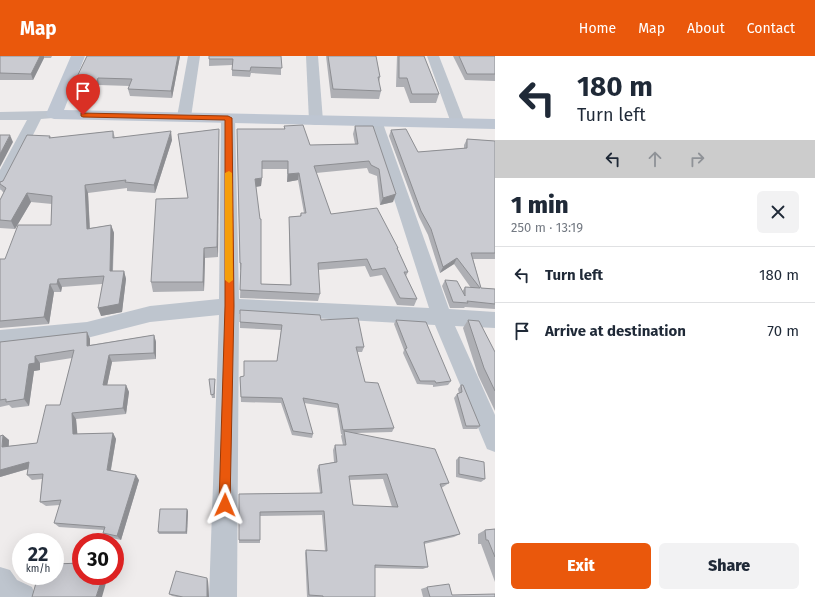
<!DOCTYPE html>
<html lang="en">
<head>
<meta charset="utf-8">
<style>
	body { margin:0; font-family:"Fira Sans",sans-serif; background:#f2f2f3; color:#1f2937; height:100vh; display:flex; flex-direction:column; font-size:15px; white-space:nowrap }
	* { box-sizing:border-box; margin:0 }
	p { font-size:13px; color:#747a83 }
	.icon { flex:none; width:22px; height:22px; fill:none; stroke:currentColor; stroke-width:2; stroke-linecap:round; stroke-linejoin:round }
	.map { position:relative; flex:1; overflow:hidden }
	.panel { display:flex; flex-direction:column; background:#fff; width:320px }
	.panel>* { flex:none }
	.top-card { background:#fff; color:#1f2937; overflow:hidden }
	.speed { position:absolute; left:12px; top:477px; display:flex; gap:8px; font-size:20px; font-weight:700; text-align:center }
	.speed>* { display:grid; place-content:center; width:52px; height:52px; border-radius:50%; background:#fff; box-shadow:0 4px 16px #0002; line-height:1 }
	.speed small { font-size:10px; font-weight:400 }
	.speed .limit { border:6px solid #d22; background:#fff; color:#111 }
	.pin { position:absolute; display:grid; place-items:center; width:34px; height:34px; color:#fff; margin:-41px -17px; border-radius:50% 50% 50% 0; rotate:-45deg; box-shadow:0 0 4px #0007 }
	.pin .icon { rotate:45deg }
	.me { position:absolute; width:44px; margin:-22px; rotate:1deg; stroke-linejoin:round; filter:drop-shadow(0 0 3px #0008) }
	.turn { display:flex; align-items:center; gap:14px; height:84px; padding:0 16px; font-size:18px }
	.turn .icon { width:52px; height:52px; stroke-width:2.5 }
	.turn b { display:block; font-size:28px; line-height:34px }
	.lanes { display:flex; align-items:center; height:38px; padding:0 16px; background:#0003; justify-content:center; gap:20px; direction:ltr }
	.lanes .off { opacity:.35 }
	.round { display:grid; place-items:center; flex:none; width:42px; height:42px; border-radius:6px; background:#f2f2f3 }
	.summary { display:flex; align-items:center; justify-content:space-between; height:68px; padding:0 16px }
	h1 { font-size:24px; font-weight:800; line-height:30px }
	.cta { display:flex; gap:8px; margin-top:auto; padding:8px 16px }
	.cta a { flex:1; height:46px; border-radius:6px; background:#ea580c; color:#fff; font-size:16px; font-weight:800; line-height:46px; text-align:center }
	.cta a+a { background:#f2f2f3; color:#1f2937 }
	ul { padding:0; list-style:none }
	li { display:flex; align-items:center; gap:12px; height:56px; padding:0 16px; border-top:1px solid #e0e1e3 }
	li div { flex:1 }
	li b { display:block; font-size:15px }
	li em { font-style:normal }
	header { display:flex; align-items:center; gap:24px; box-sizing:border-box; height:56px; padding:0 20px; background:#ea580c; color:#fff }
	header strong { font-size:19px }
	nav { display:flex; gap:22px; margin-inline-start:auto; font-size:14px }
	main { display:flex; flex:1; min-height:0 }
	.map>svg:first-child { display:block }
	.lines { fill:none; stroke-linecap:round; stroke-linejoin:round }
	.street { fill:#bec5ce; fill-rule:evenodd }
	.secondary { fill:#bec6d2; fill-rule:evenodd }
	.wall { fill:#aeafb4; fill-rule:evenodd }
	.shaded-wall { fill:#8d8e92 }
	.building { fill:#cacbd1; stroke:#8d8e92; fill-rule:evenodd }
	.route { fill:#ea580c; stroke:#983908 }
	.slow { fill:#f59e0b }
</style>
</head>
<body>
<header>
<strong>Map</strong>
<nav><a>Home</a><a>Map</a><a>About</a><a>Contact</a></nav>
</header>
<main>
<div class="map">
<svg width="495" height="541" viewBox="0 0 495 541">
	<rect width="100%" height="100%" fill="#efecec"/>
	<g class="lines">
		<g class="street">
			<polygon points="188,0 200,0 191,61 189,64 184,65 179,64 177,61"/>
			<polygon points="306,0 318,0 323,65 321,68 316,69 311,68 309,65"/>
			<polygon points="427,0 439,0 465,67 463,70 458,71 453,70 451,67"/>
			<polygon points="48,55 53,56 55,59 53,62 41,63 6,133 0,134 0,114 27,64 0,64 0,56"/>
			<polygon points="228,58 233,59 235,62 239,243 429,252 369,65 371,62 376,61 381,62 449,253 495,256 495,272 455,270 495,359 495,396 487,393 435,269 239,258 237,541 209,541 219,259 150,266 87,282 0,292 0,274 87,266 150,250 219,243 221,62 223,59"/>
			<polygon points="0,511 10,514 17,524 32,531 36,541 0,541"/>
		</g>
		<polygon class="secondary" points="71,0 85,0 64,54 495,63 495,73 54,63 48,61 46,58"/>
	</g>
	<g class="wall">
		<polygon points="0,0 52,0 51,2 44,2 33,24 0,24"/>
		<polygon points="87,0 180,0 172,42 130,40 128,33 130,30 99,29 96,38 74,38 72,31"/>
		<polygon points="209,0 281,0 281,19 251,17 250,21 232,20 232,9 209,10"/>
		<polygon points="326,0 376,0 380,21 379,27 381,35 379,43 331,42"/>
		<polygon points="397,0 424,0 439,38 436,47 410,47 404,31 396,31"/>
		<polygon points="453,0 495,0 495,25 465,24"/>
		<path d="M284 70 310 89 355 88 353 78 355 70H373L393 146 380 149 377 120 369 117 367 112 316 117 331 158 398 192V194L408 216 406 220 417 243 414 250 397 249 382 219 370 221 365 210 318 214 320 238 318 245 240 242 241 214H240L237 73H284ZM262 113H287V126L298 124 304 157H301L300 160 289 161V169L290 229 261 228 256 131 261 130Z"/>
		<polygon points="219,73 219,83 218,201 205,202 204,235 153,236 151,226 188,142 178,78"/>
		<polygon points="391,74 418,96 464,92 464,89 467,83 495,85 495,203 473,203 481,232 495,233 495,253 465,251 464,252 450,252 442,230 445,224 462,236 465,231 471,232 454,208 440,217 428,179 419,161 389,80"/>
		<polygon points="113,75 115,82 172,84 155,137 127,135 127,132 88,137 90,172 111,169 114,177 113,215 124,215 126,223 122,256 101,260 102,228 62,231 61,236 54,236 49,268 0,272 0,203 5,203 51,169 52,148 31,146 15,173 0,172 0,144 4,137 2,135 0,132 0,126 3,125 50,80 51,82"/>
		<path d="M240 254 321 264 364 291 362 296H357L365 326 394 372 392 376 356 377 449 427 443 431 441 432 460 478 454 481 424 488 428 511 423 513 375 512V541H307L305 497 306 494 325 495 322 459 260 460V487H239V438L320 437 317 414 319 409 334 406 333 394 335 389H343L341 380 342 378H341L337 352 304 347 313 378 312 382 292 379 281 347 241 346 240 321 244 320 277 305 281 274 240 272ZM383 423 392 451 353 449 349 424Z"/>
		<polygon points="396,264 451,325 448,329 433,331 433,329 417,328 403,297 404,294 394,268"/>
		<polygon points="468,264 495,296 495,355 478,319 463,272"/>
		<polygon points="87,276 90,283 90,289 154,279 156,286 156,303 112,306 107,329 126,329 129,336 126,358 76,363 77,378 113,377 116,383 111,414 139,424 121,484 107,481 103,477 104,474 59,471 54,467 60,449 46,450 40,446 42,423 32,424 27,419 28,413 0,421 3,379 9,384 9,390 37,387 60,349 72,302 40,307 40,314 34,315 29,350 12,352 9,349 0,351 0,286"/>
		<polygon points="209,323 215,323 215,342 212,342"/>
		<polygon points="461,329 480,370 477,373 463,373 454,342 457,338 459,338 458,333"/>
		<polygon points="459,401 485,423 481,426 456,421 456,404"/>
		<polygon points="188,455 187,478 159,478 158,476"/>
		<polygon points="495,473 495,526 481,488 478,488 478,478 485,474"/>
		<polygon points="208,525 209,541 177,541 172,540 169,538"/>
		<polygon points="427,531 452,539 495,541 423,541 421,533"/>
	</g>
	<g class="shaded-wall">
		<polygon points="40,0 44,0 44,2 33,24 31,18"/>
		<polygon points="178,0 180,0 172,42 171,35"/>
		<polygon points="98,22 99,29 96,38 94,32"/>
		<polygon points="219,73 219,83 218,201 217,191"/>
		<polygon points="171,75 172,84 155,137 154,129"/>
		<polygon points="10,79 13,86 0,111 0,98"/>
		<polygon points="299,117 298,124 287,126 288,118"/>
		<polygon points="262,122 261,130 254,131 255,123"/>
		<polygon points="85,129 88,137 90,181 87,173"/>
		<polygon points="27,137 31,146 15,173 11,165"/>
		<polygon points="396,138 393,146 380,149 383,142"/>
		<polygon points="111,169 114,177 112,223 110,215"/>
		<polygon points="204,192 205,202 204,235 203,226"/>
		<polygon points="457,202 454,208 440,217 443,211"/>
		<polygon points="124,215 126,223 122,256 101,260 98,252"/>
		<polygon points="58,223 62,231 61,236 57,228"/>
		<polygon points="50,228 54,236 49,268 44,261"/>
		<polygon points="87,276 90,283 90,297 87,290"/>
		<polygon points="154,279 156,286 156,303 154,297"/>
		<polygon points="109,299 112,306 106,335 103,329"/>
		<polygon points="35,300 40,307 40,314 34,315 29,350 24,343 29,308"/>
		<polygon points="126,329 129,336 126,358 123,352"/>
		<polygon points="72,357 76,363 78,384 73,378"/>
		<polygon points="113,377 116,383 110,418 107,414"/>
		<polygon points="3,379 9,384 8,397 2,391"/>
		<polygon points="29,406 34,411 0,421 0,414"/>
		<polygon points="136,419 139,424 121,484 117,480"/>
		<polygon points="187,453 188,455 187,478 186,476"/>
		<polygon points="103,520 108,520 102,541 96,541"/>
		<polygon points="207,522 208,525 209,541 207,541"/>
	</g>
	<g class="building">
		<polygon points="0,0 40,0 31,18 0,17"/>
		<polygon points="87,0 178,0 171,35 128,33 132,23 98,22 94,32 72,31"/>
		<polygon points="209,0 281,0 282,12 251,11 250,15 232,14 233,3 209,3"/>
		<polygon points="328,0 376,0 380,21 378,21 381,35 333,33"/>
		<polygon points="399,0 424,0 439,38 412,38 407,22 399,22"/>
		<polygon points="459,0 495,0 495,18 467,18"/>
		<path d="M303 69 310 89 358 88 355 70H373L396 138 383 142 379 113 371 109 369 105 314 110 331 158 377 152 398 192H397L408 216H404L417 243 400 242 385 212 372 214 367 203 318 207 320 238 240 234 241 207H240L237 73H285L284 70ZM262 105H288V118L299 117 306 157H301V160L289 161 291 229 261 228V163H260L255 123 262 122Z"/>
		<polygon points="219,73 217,191 204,192 203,226 151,226 156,143 188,142 178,78"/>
		<polygon points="406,73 418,96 467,92 467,83 495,85 495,197 471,197 481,232 495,233 495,248 467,245 468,247 453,246 445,224 457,225 465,240 465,231 480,232 457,202 443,211 431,173 421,155 391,74"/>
		<polygon points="113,75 113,82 171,75 154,129 125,126 126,124 85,129 87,173 111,169 110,215 124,215 119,248 98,252 104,220 58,223 57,228 50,228 44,261 0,265 0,203 5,203 18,169 51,169 52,140 27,137 11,165 0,164 0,144 6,132 0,128 0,126 3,125 27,79 50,80 49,82"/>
		<polygon points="0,79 10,79 0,98"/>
		<polygon points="240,254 320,259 321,264 358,262 364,291 356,291 365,326 378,327 394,372 343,374 338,348 303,342 313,378 293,375 282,342 241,341 240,321 244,320 244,305 277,305 282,269 240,266"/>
		<polygon points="396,264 426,266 451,325 436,327 435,325 420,325 405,293 407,292"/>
		<polygon points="468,264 479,265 495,296 495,335 484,312"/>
		<polygon points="87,276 87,290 154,279 154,297 109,299 103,329 126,329 123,352 72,357 73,378 113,377 107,414 136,419 117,480 103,477 105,471 54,467 61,444 40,446 43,418 27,419 29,406 0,414 0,380 3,379 2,391 37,387 46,349 60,349 74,294 35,300 35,307 29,308 24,343 6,346 6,343 0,344 0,286"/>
		<polygon points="209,323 215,323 214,338 211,339"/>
		<polygon points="461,329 463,329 480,370 466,370 457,338 462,336"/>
		<path d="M344 375 435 393 449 427 440 428 460 478 424 486 428 511 375 509V541H323V540L309 539 306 494 327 495 324 455 260 456V484H239V438L322 437 319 409 337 406 335 389H346ZM387 418 398 451 353 449 349 420Z"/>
		<polygon points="459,401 484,406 485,423 459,418"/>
		<polygon points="160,453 187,453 186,476 158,476"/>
		<polygon points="495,473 495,501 488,484 486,484 485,474"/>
		<polygon points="81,507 81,520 103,520 96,541 32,541 38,520 55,520 55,508"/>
		<polygon points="176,515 207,522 207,541 183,541 169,538"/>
		<polygon points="449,528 452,539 495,538 495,541 430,541 427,531"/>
	</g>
	<polygon class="route" points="81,57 228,60 232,62 234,250 230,449 229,453 225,455 221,453 219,449 225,250 225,64 83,61 81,60"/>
	<polygon class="slow" points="229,115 232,117 233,224 229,227 225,224 225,117"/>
</svg>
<div class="speed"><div>22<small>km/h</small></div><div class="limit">30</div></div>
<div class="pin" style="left:83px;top:59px;background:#d93025"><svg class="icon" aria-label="arrive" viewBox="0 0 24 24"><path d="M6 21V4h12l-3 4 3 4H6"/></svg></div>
<svg class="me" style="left:225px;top:449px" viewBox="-20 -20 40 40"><path d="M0-17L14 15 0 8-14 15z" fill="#ea580c" stroke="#fff" stroke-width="4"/></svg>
</div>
<section class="panel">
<div class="top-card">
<div class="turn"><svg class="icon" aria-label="left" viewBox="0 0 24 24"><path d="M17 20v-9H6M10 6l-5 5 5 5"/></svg><div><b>180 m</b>Turn left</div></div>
<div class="lanes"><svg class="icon" aria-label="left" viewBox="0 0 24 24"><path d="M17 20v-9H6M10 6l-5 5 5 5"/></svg><svg class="icon off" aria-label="ahead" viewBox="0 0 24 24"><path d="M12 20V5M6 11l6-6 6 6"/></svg><svg class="icon off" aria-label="right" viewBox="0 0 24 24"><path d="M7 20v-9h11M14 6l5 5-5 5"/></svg></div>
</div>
<div class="summary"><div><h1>1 min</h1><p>250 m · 13:19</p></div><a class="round"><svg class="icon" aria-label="close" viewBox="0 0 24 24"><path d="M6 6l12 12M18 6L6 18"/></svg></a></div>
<ul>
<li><svg class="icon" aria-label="left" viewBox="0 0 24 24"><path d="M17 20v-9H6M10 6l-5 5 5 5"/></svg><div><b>Turn left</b></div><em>180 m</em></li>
<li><svg class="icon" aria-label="arrive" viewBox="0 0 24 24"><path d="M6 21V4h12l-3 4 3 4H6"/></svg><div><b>Arrive at destination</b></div><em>70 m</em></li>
</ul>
<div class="cta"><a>Exit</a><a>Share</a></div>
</section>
</main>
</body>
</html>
